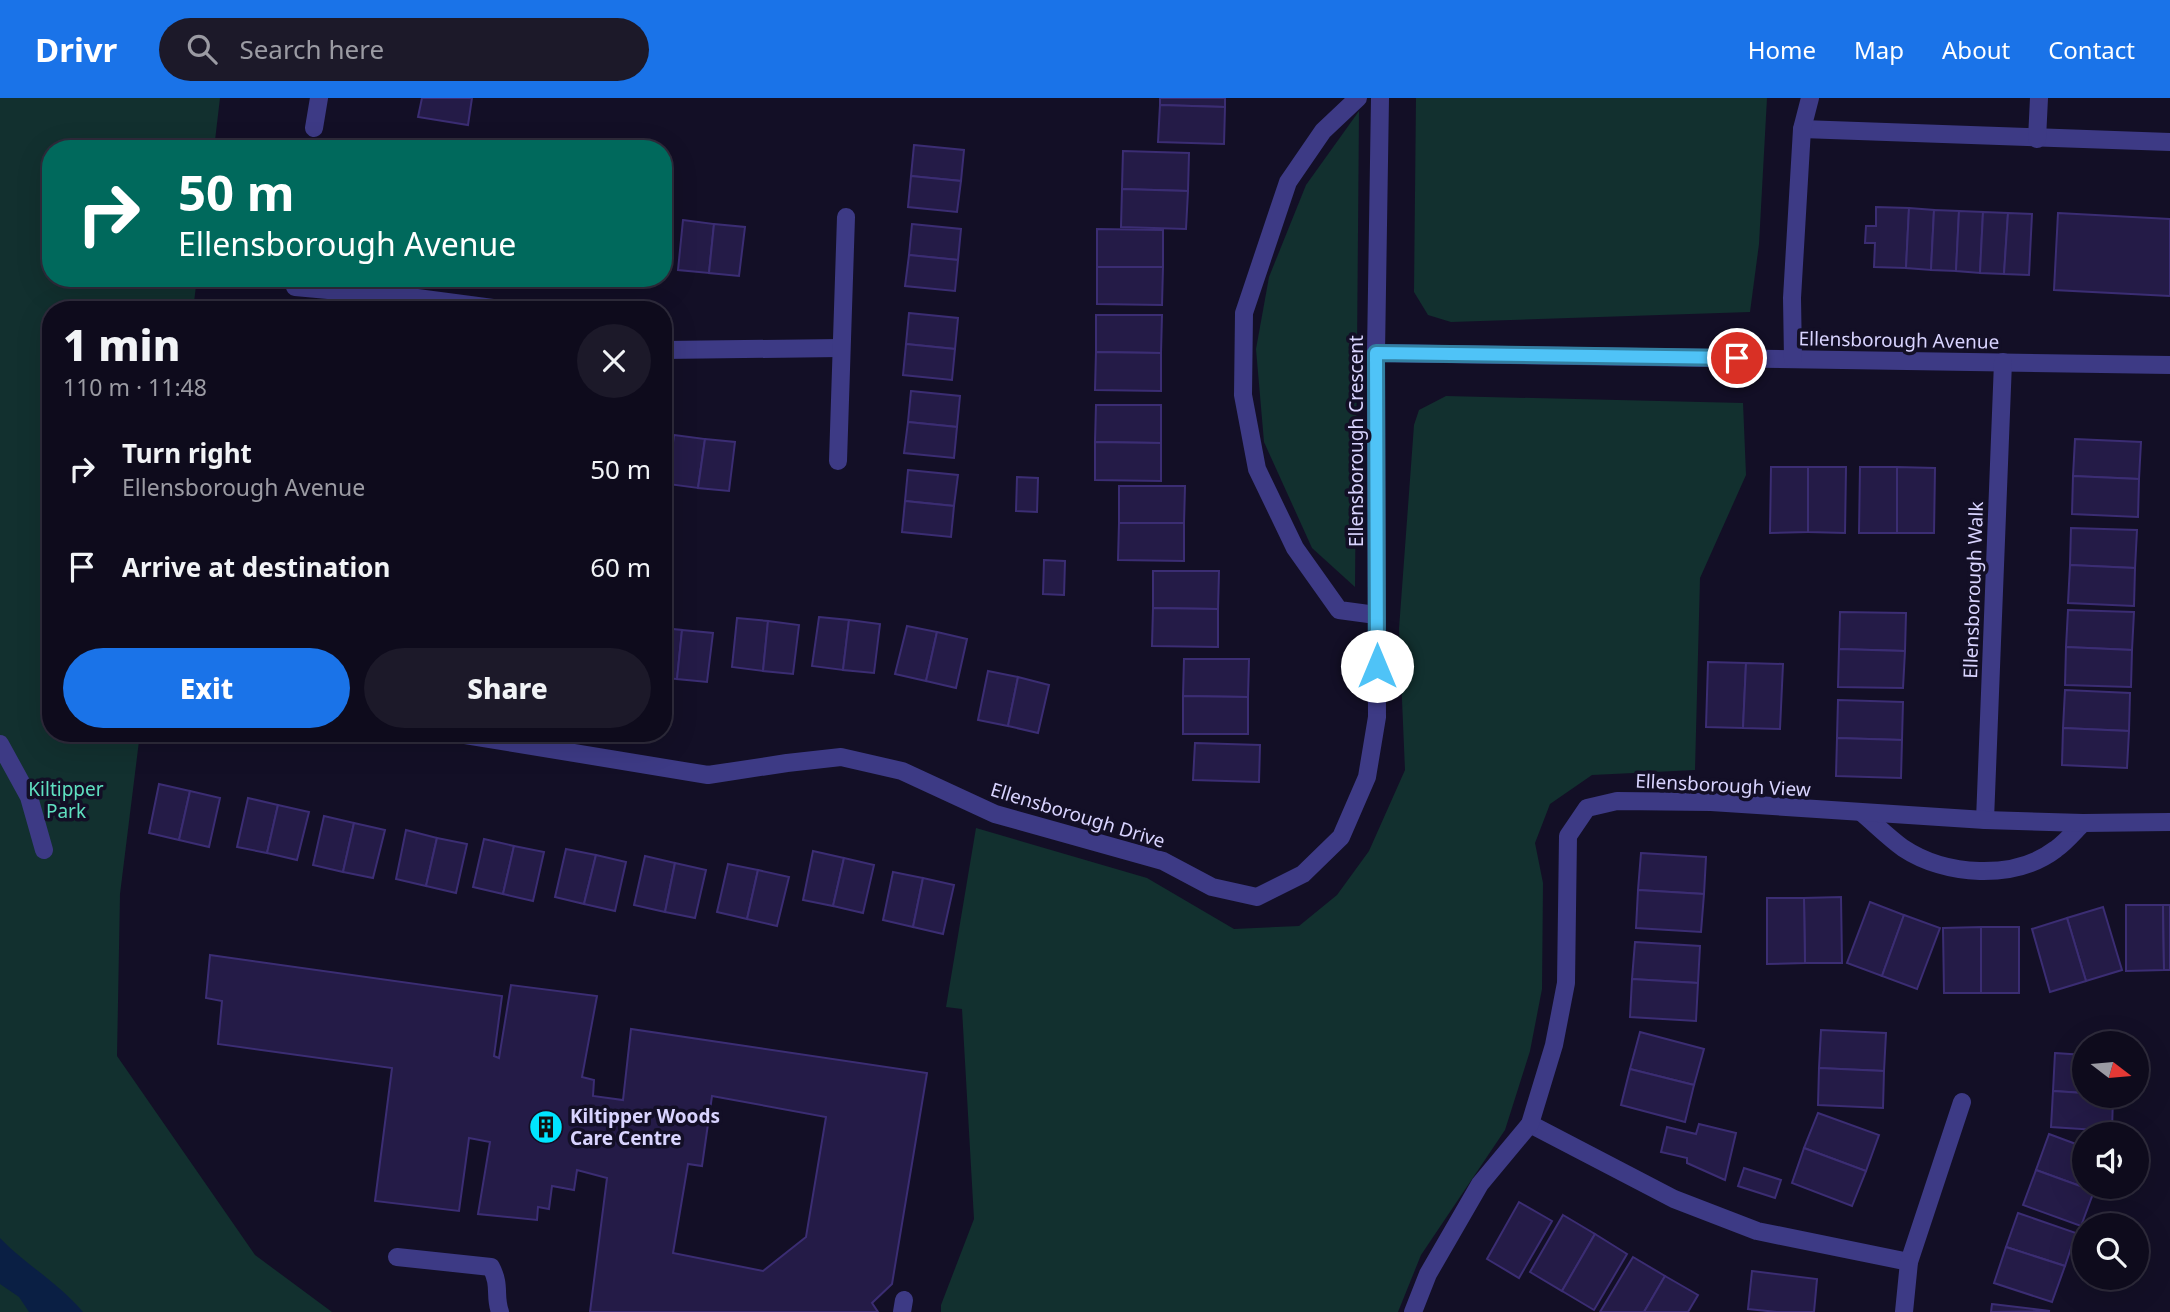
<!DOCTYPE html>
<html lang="en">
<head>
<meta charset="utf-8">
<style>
	body { margin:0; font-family:"Noto Sans",sans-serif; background:#1c1929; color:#f1f3f6; height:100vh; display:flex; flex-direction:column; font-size:26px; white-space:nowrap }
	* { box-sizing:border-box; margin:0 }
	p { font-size:23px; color:#9b9ba3 }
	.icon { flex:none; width:38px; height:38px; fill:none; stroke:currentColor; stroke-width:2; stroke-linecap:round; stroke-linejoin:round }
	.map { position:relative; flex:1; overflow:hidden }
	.panel { position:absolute; left:42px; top:203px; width:630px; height:441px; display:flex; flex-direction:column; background:#0e0b1c; border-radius:28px; box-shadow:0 7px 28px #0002,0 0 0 2px #2e2b3b }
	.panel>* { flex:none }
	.guide { position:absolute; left:42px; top:42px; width:630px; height:147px; border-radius:28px; box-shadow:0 7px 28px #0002,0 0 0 2px #2e2b3b; background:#00695c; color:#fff; overflow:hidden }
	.needle { width:46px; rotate:106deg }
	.tools { position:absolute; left:2072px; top:933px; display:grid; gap:14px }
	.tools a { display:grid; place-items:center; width:77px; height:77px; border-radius:50%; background:#0e0b1c; box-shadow:0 7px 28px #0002,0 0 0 2px #2e2b3b; font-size:35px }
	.pin { position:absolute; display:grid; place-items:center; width:60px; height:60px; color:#fff; margin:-30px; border:4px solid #fff; border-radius:50%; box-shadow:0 2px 7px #0007 }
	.me { position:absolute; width:77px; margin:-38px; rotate:0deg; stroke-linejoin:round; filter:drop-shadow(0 0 5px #0008) }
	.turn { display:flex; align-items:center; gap:24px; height:147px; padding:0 21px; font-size:32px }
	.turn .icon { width:91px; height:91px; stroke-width:2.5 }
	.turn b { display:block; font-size:49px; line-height:60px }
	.round { display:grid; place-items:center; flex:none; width:74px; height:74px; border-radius:37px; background:#1c1929 }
	.headline { display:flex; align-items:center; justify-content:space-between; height:119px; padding:0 21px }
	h1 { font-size:42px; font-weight:800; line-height:52px }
	.action { display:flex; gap:14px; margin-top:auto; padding:14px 21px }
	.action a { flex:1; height:80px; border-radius:42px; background:#1a73e8; color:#fff; font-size:28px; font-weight:800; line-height:80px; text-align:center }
	.action a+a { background:#1c1929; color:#f1f3f6 }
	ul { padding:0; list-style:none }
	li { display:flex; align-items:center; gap:21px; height:98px; padding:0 21px }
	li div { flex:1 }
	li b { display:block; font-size:26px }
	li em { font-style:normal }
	header { display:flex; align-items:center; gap:42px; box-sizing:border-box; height:98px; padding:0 35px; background:#1a73e8; color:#fff }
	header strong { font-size:33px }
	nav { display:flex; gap:38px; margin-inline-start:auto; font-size:24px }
	.search { width:490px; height:63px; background:#1c1929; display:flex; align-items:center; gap:18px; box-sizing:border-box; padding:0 24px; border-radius:38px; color:#9b9ba3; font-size:26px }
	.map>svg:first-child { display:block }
	.green { fill:#12302f }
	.water { fill:#0a1f44 }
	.building { fill:#241b47; stroke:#3b2d73; stroke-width:2; fill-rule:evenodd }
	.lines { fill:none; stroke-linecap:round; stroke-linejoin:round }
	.lane { stroke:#3d3a85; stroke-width:18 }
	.street { stroke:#3d3a85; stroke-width:18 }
	.route-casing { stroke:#337fa1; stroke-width:18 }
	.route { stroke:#4fc3f7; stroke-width:12 }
	.labels { text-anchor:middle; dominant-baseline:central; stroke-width:7; stroke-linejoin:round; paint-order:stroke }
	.street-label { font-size:19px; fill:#d9d4ff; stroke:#130f26 }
	.park-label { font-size:19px; fill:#5fe0c0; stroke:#130f26 }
	.poi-label { font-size:19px; font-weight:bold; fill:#d9d4ff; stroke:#130f26; text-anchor:start }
</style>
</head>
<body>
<header>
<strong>Drivr</strong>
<div class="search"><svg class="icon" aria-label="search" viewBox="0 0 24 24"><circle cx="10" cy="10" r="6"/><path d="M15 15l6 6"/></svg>Search here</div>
<nav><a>Home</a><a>Map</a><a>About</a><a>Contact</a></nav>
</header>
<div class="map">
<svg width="2170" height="1214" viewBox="0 0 2170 1214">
	<rect width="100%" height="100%" fill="#130f26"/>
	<g class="green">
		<polygon points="0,0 220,0 214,51 51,51 51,180 197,180 193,212 51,212 51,635 140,635 120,796 117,958 255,1157 332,1214 0,1214"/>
		<polygon points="1416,0 1767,0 1759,146 1750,214 1451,224 1428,217 1414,194"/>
		<polygon points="1359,13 1355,489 1312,450 1264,344 1256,251 1269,179 1306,87"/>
		<polygon points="1446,298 1743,305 1746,377 1700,480 1695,672 1592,677 1550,706 1535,745 1543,785 1542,891 1530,953 1505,1032 1421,1157 1398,1214 941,1214 941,1207 974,1121 962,911 946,909 976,730 1147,780 1234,831 1299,828 1337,797 1369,753 1405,672 1399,531 1414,327 1419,312"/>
	</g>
	<path class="water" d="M0 1140C26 1167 59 1185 83 1214H29L19 1199 0 1186Z"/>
	<g class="building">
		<polygon points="422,0 472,0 468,27 418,19"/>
		<polygon points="1160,0 1225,0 1225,9 1160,7"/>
		<polygon points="1160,7 1225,9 1224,46 1158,44"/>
		<polygon points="425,43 474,50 474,51 424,51"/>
		<polygon points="914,47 964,52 961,83 911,78"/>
		<polygon points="1123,53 1189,55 1188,93 1122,91"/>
		<polygon points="911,78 961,83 957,114 908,109"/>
		<polygon points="1122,91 1188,93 1186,131 1121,129"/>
		<polygon points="1876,109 1909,110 1906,170 1874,169 1875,145 1865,145 1866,128 1876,128"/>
		<polygon points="1909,110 1934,112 1931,172 1906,170"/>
		<polygon points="1934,112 1959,113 1956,173 1931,172"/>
		<polygon points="1959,113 1983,114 1980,175 1956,173"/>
		<polygon points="1983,114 2008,115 2004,176 1980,175"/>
		<polygon points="2008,115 2032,116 2029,177 2004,176"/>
		<polygon points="2058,115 2170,121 2170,198 2054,192"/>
		<polygon points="683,122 714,126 709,175 678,172"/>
		<polygon points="714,126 745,129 739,178 709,175"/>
		<polygon points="912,126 961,131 958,162 909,157"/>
		<polygon points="1097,131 1163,132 1163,169 1097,169"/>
		<polygon points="909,157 958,162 955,193 905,188"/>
		<polygon points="1097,169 1163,169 1162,207 1097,206"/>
		<polygon points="909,215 958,220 955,251 906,246"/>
		<polygon points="1096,217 1162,217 1161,255 1096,254"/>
		<polygon points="906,246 955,251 952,282 903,277"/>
		<polygon points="1096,254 1161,255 1161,293 1095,292"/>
		<polygon points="911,293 960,298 957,329 908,324"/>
		<polygon points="1096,307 1161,307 1161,345 1095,344"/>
		<polygon points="908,324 957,329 954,360 904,355"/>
		<polygon points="674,337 705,341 698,390 668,386"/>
		<polygon points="705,341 735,344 729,393 698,390"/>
		<polygon points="2075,341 2141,344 2139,381 2073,378"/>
		<polygon points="1095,344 1161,345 1161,383 1095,382"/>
		<polygon points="1771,369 1808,369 1808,434 1770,435"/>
		<polygon points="1808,369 1846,369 1845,435 1808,434"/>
		<polygon points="1860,369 1897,369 1897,435 1859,435"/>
		<polygon points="1897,369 1935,370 1934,435 1897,435"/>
		<polygon points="908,372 958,377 954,408 905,403"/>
		<polygon points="2073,378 2139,381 2138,419 2072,416"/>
		<polygon points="1017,379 1038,380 1037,414 1016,413"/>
		<polygon points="1119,388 1185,388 1184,425 1119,425"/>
		<polygon points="905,403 954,408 951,439 902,434"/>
		<polygon points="1119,425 1184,425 1184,463 1118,462"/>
		<polygon points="2071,430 2137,432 2135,470 2070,467"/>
		<polygon points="1044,462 1065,463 1064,497 1043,496"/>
		<polygon points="2070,467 2135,470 2134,508 2068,505"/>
		<polygon points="1153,473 1219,473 1218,511 1153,510"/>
		<polygon points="1153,510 1218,511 1218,549 1152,548"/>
		<polygon points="2068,512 2134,514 2132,552 2066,549"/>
		<polygon points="1840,514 1906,515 1905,553 1839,551"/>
		<polygon points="819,519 849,522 843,572 812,568"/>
		<polygon points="737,520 768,523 763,573 732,569"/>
		<polygon points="849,522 880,526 874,575 843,572"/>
		<polygon points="768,523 799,527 793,576 763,573"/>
		<polygon points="907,528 937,534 926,583 895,576"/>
		<polygon points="663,530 682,532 677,581 663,580"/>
		<polygon points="682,532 713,535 707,584 677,581"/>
		<polygon points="937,534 967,541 956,590 926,583"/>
		<polygon points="2066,549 2132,552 2131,589 2065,587"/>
		<polygon points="1839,551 1905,553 1903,590 1838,589"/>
		<polygon points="1184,561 1249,561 1248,599 1183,598"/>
		<polygon points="1708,564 1746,565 1743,630 1706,629"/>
		<polygon points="1746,565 1783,566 1780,631 1743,630"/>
		<polygon points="988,573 1018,579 1008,628 978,622"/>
		<polygon points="1018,579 1049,587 1038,635 1008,628"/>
		<polygon points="2065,592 2130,595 2129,633 2063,630"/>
		<polygon points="1183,598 1248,599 1248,636 1183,636"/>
		<polygon points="1838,602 1903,604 1902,642 1837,640"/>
		<polygon points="2063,630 2129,633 2127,670 2062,667"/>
		<polygon points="1837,640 1902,642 1901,680 1836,678"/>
		<polygon points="1195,645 1260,647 1259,684 1193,682"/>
		<polygon points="159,686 190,693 179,742 149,735"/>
		<polygon points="190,693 220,700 209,749 179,742"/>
		<polygon points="248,700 278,707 267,755 237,749"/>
		<polygon points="278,707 309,714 297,762 267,755"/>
		<polygon points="324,718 354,725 343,774 313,767"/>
		<polygon points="354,725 385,732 373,780 343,774"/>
		<polygon points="406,732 437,740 426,788 396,781"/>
		<polygon points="437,740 467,746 456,795 426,788"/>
		<polygon points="484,741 514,748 503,796 473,789"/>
		<polygon points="514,748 544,754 533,803 503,796"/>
		<polygon points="566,751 596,757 584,806 555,799"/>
		<polygon points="813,753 844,760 833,808 803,802"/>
		<polygon points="1641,755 1706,759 1704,796 1638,792"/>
		<polygon points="596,757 626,764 615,813 584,806"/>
		<polygon points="645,758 675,765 665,814 634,807"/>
		<polygon points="844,760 874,767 863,815 833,808"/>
		<polygon points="675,765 706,772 695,820 665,814"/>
		<polygon points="728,766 758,772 747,821 717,814"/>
		<polygon points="758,772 789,779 777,828 747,821"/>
		<polygon points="893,774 923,780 913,829 883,822"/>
		<polygon points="923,780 954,787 943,836 913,829"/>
		<polygon points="1638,792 1704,796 1701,834 1636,830"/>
		<polygon points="1841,799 1842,865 1805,865 1804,800"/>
		<polygon points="1767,800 1804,800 1805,865 1767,866"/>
		<polygon points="1870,804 1904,817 1882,878 1847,865"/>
		<polygon points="2126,807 2163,807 2164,872 2126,873"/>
		<polygon points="2163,807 2170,807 2170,872 2164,872"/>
		<polygon points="2103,809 2122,872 2086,883 2067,820"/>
		<polygon points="1904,817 1940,830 1917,891 1882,878"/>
		<polygon points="2067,820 2086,883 2050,894 2032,831"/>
		<rect x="1981" y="829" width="38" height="66"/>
		<polygon points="1981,829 1981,895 1944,895 1943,830"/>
		<polygon points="1635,844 1700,848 1698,885 1632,881"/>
		<path d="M210 857 502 898 494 958 499 960 511 887 597 898 582 979 594 982 593 998 623 1002 631 931 927 975 892 1186 872 1205 878 1214H590L607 1080 577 1072 574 1092 552 1088 549 1111 538 1109 537 1122 478 1116 490 1044 469 1040 459 1113 375 1103 392 970 218 946 222 903 206 900ZM712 998 826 1019 806 1139 763 1173 673 1155 688 1066 702 1068Z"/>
		<polygon points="1632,881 1698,885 1696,923 1630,919"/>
		<polygon points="1821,932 1886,935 1884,973 1819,970"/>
		<polygon points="1640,934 1704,951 1694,987 1630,971"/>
		<polygon points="2055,955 2084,957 2084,995 2053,993"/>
		<polygon points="1819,970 1884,973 1883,1010 1818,1007"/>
		<polygon points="1630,971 1694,987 1685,1024 1621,1007"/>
		<polygon points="2053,993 2084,995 2084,998 2113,998 2112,1033 2051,1029"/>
		<polygon points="1818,1015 1879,1037 1866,1073 1804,1050"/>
		<polygon points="1699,1026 1736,1035 1725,1082 1687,1065 1687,1060 1661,1054 1667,1029 1696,1036"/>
		<polygon points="2049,1036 2084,1049 2084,1088 2095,1088 2094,1093 2036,1072"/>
		<polygon points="1804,1050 1866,1073 1852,1108 1792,1085"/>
		<polygon points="1744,1070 1781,1082 1775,1100 1738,1088"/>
		<polygon points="2036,1072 2094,1093 2081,1128 2023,1107"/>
		<polygon points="1519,1104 1552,1123 1519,1180 1487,1161"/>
		<polygon points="2018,1115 2076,1135 2065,1168 2006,1149"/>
		<polygon points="1563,1117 1595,1136 1562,1193 1530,1174"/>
		<polygon points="1595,1136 1627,1156 1594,1212 1562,1193"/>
		<polygon points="2006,1149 2065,1168 2052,1204 1994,1185"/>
		<polygon points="1633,1159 1665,1178 1644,1214 1600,1214"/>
		<polygon points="1752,1173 1817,1181 1814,1214 1777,1214 1748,1211"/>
		<polygon points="1665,1178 1698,1197 1688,1214 1644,1214"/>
		<polygon points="1992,1206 2050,1213 1991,1214"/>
	</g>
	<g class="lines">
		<g class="lane">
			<polyline points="0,646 29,699 44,752"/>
			<path d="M397 1159 491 1169C501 1188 494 1197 500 1214"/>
			<polyline points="902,1214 904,1202"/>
		</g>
		<g class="street">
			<polyline points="1358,0 1323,33 1288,84 1244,215 1243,297 1257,371 1295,450 1339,512 1376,517"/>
			<polyline points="314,30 319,0"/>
			<polyline points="1802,31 2170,44"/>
			<polyline points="2037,41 2039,0"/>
			<polyline points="295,189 417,200 508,212"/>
			<polyline points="663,252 841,250"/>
			<polyline points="1376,255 2170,267"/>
			<polyline points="1793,261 1792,200 1802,31 1810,0"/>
			<polyline points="838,363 846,119"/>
			<polyline points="453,635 708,677 787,665 841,659 902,673 995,716 1163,763 1212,789 1257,799 1303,776 1341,739 1367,679 1377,619 1376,255 1380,0"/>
			<path d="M1862 715C1875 726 1889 740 1903 750 1945 778 2014 783 2056 751 2066 744 2074 734 2083 725"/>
			<polyline points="1985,722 2003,264"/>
			<polyline points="1530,1026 1674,1101 1757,1133 1909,1164"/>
			<polyline points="1413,1214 1428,1176 1480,1086 1530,1026 1554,947 1566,885 1568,738 1587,710 1617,703 1711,704 1985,722 2083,725 2170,724"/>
			<polyline points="1904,1214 1909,1164 1962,1004"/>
		</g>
	</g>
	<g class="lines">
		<g class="route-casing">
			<polyline id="route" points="1377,568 1376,255 1737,260"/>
		</g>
		<use href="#route" class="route"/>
	</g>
	<defs>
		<g id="building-disc" transform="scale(1.75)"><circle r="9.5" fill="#00e5ff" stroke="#130f26"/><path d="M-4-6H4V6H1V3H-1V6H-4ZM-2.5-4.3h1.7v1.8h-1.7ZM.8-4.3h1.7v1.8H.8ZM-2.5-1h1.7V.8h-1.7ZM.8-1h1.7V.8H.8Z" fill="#111"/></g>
	</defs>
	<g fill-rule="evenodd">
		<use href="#building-disc" x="546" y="1029"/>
	</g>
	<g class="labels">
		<g class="street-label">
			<text transform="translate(1899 242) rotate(1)">Ellensborough Avenue</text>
			<text transform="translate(1356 343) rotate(-90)">Ellensborough Crescent</text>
			<text transform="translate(1973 492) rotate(-88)">Ellensborough Walk</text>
			<text transform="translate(1723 687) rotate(3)">Ellensborough View</text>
			<text transform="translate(1078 717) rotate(17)">Ellensborough Drive</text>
		</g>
		<g class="park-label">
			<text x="66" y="691">Kiltipper<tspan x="66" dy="22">Park</tspan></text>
		</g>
		<g class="poi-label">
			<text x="570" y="1018">Kiltipper Woods<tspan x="570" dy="22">Care Centre</tspan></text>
		</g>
	</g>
</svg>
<div class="tools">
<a><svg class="needle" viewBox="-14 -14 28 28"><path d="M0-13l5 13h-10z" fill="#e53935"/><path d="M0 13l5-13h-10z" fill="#9b9ba3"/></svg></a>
<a><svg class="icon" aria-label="sound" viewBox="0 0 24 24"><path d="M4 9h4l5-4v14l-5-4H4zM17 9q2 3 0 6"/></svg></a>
<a><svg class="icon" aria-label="search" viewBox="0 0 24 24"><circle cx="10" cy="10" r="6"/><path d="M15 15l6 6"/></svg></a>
</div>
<div class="pin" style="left:1737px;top:260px;background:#d93025"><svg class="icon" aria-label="arrive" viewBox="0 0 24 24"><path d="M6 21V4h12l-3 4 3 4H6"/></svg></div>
<svg class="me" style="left:1377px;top:568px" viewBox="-20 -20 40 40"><circle r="19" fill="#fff"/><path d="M0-13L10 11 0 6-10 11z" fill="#4fc3f7"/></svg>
<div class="guide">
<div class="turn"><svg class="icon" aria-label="right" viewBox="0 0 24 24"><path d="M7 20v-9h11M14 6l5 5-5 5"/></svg><div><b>50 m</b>Ellensborough Avenue</div></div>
</div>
<section class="panel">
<div class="headline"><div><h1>1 min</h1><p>110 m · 11:48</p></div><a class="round"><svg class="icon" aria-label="close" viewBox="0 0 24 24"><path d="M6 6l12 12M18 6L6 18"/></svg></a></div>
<ul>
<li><svg class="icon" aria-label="right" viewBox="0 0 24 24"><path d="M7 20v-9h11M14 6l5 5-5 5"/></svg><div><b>Turn right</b><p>Ellensborough Avenue</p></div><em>50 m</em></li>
<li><svg class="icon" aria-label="arrive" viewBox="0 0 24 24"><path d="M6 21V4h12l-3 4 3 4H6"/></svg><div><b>Arrive at destination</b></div><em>60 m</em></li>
</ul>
<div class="action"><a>Exit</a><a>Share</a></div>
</section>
</div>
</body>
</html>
